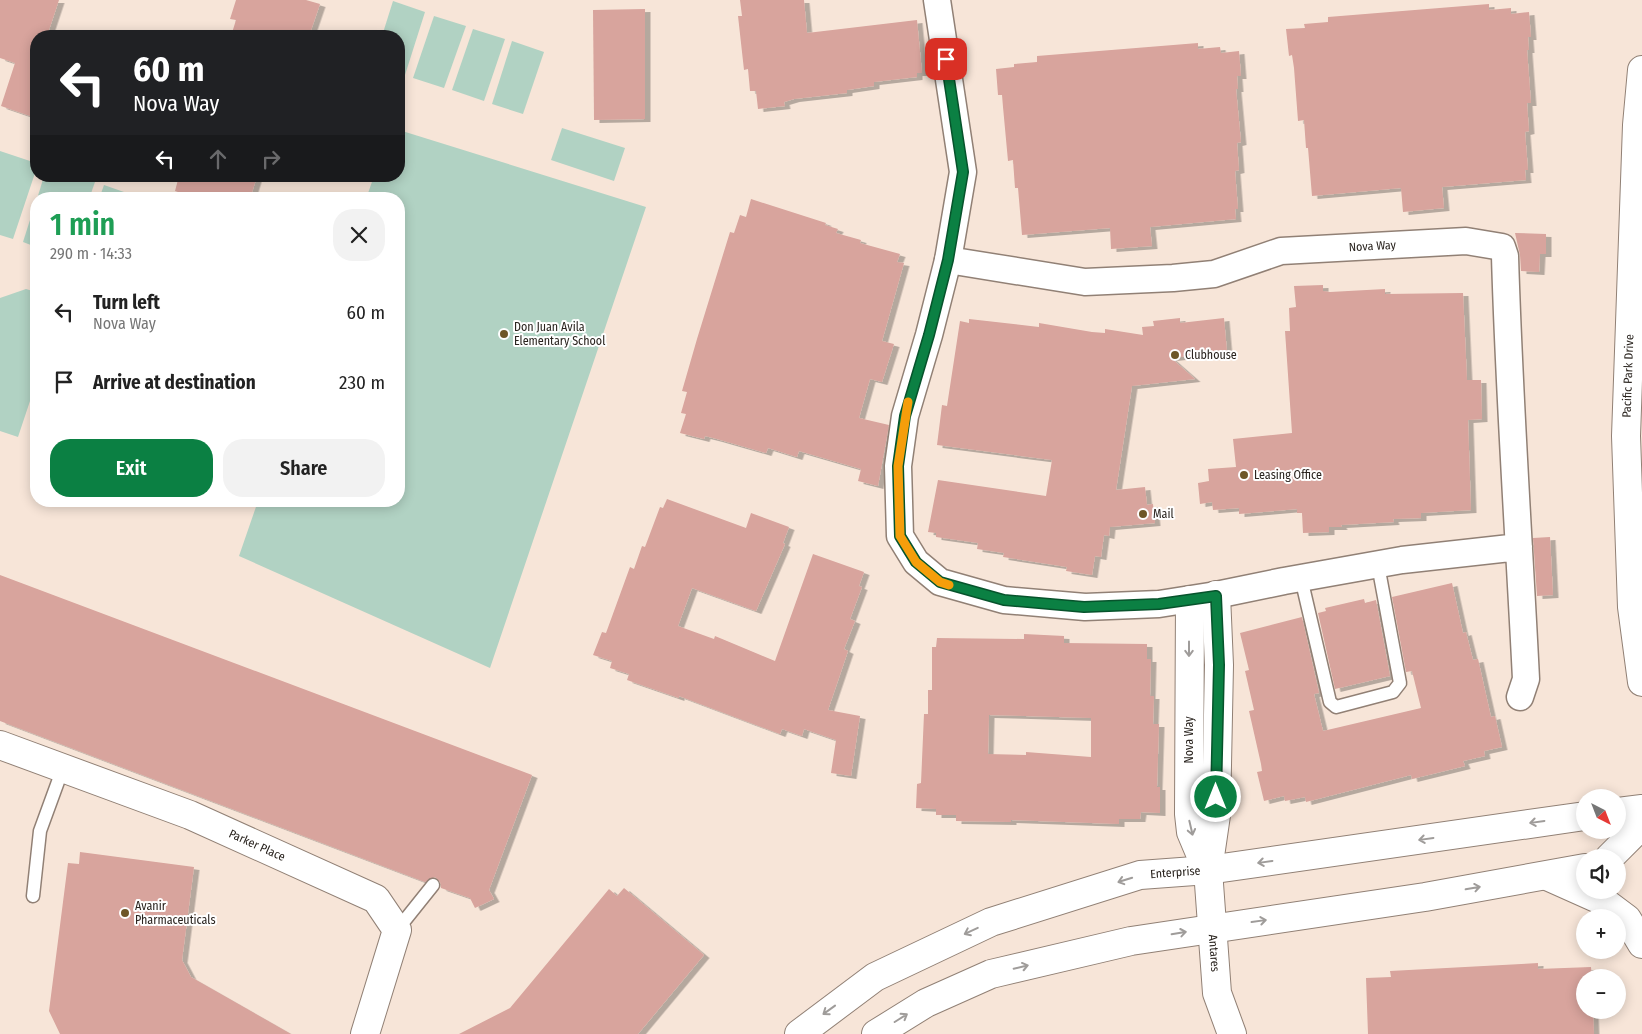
<!DOCTYPE html>
<html lang="en">
<head>
<meta charset="utf-8">
<style>
	body { margin:0; font-family:"Fira Sans Condensed",sans-serif; background:#f2f2f2; color:#222; height:100vh; display:flex; flex-direction:column; font-size:19px; white-space:nowrap }
	* { box-sizing:border-box; margin:0 }
	p { font-size:16px; color:#767676 }
	.icon { flex:none; width:28px; height:28px; fill:none; stroke:currentColor; stroke-width:2; stroke-linecap:round; stroke-linejoin:round }
	.map { position:relative; flex:1; overflow:hidden }
	.panel { position:absolute; left:30px; top:192px; width:375px; height:315px; display:flex; flex-direction:column; background:#fff; border-radius:20px; box-shadow:0 2px 12px #0003 }
	.panel>* { flex:none }
	.guide { position:absolute; left:30px; top:30px; width:375px; height:152px; border-radius:20px; box-shadow:0 2px 12px #0003; background:#202124; color:#fff; overflow:hidden }
	.needle { width:32px; rotate:138deg }
	.tools { position:absolute; left:1576px; top:789px; display:grid; gap:10px }
	.tools a { display:grid; place-items:center; width:50px; height:50px; border-radius:50%; background:#fff; box-shadow:0 2px 12px #0003; font-size:25px }
	.pin { position:absolute; display:grid; place-items:center; width:42px; height:42px; color:#fff; margin:-21px; border-radius:10px; box-shadow:0 2px 8px #0006 }
	.me { position:absolute; width:55px; margin:-28px; rotate:0deg; stroke-linejoin:round; filter:drop-shadow(0 0 4px #0008) }
	.turn { display:flex; align-items:center; gap:18px; height:105px; padding:0 20px; font-size:22px }
	.turn .icon { width:65px; height:65px; stroke-width:2.5 }
	.turn b { display:block; font-size:35px; line-height:42px }
	.lanes { display:flex; align-items:center; height:48px; padding:0 20px; background:#0003; justify-content:center; gap:25px; direction:ltr }
	.lanes .off { opacity:.35 }
	.round { display:grid; place-items:center; flex:none; width:52px; height:52px; border-radius:20px; background:#f2f2f2 }
	.overview { display:flex; align-items:center; justify-content:space-between; height:85px; padding:0 20px }
	h1 { font-size:30px; font-weight:600; line-height:38px; color:#1e9e55 }
	.action { display:flex; gap:10px; margin-top:auto; padding:10px 20px }
	.action a { flex:1; height:58px; border-radius:20px; background:#0b8043; color:#fff; font-size:20px; font-weight:600; line-height:58px; text-align:center }
	.action a+a { background:#f2f2f2; color:#222 }
	ul { padding:0; list-style:none }
	li { display:flex; align-items:center; gap:15px; height:70px; padding:0 20px }
	li div { flex:1 }
	li b { display:block; font-size:19px }
	li em { font-style:normal }
	.map>svg:first-child { display:block }
	.green { fill:#b1d2c3 }
	.building { fill:#d8a49d; fill-rule:evenodd; filter:url(#shadow) }
	.lines { fill:none; stroke-linecap:round; stroke-linejoin:round }
	.lane-casing { stroke:#918075; stroke-width:15 }
	.street-casing { stroke:#918075; stroke-width:29 }
	.secondary-casing { stroke:#918075; stroke-width:30 }
	.lane { stroke:#fff; stroke-width:12 }
	.street { stroke:#fff; stroke-width:26 }
	.secondary { stroke:#fff; stroke-width:28 }
	.oneway { stroke:#9f9c9a }
	.route-casing { stroke:#07532c; stroke-width:12 }
	.route { stroke:#0b8043; stroke-width:9 }
	.slow { stroke:#f59e0b; stroke-width:9 }
	.poi-dot { fill:#6e5627; stroke:#fff; stroke-width:2 }
	.labels { text-anchor:middle; dominant-baseline:central; stroke-width:4; stroke-linejoin:round; paint-order:stroke }
	.street-label { font-size:12px; fill:#29231e; stroke:#fff }
	.poi-label { font-size:12px; fill:#29231e; stroke:#fff; text-anchor:start }
</style>
</head>
<body>
<div class="map">
<svg width="1642" height="1034" viewBox="0 0 1642 1034">
	<defs>
		<filter id="shadow"><feDropShadow dx="5.5" dy="3" stdDeviation="0" flood-color="#0004"/></filter>
	</defs>
	<rect width="100%" height="100%" fill="#f7e5d8"/>
	<g class="green">
		<polygon points="393,1 425,12 405,75 399,73 399,36 382,36"/>
		<polygon points="434,16 466,26 444,88 413,78"/>
		<polygon points="473,29 505,39 484,101 452,90"/>
		<polygon points="512,41 544,52 523,114 492,104"/>
		<polygon points="562,128 625,148 614,181 551,160"/>
		<polygon points="399,130 646,207 490,668 239,556 258,501 399,501 399,199 366,199 374,176 399,176"/>
		<polygon points="0,151 36,163 36,170 13,239 0,235"/>
		<polygon points="44,176 77,176 95,182 89,199 37,199"/>
		<polygon points="104,185 144,199 99,199"/>
		<polygon points="36,201 36,247 23,242"/>
		<polygon points="26,289 36,292 36,383 18,437 0,431 0,298"/>
	</g>
	<g class="building">
		<polygon points="0,0 59,0 47,36 36,36 36,118 1,106 15,63 0,58"/>
		<polygon points="236,0 306,0 320,4 309,36 231,36 236,20 230,19"/>
		<polygon points="740,0 804,0 807,33 917,20 922,73 917,73 917,77 874,82 874,86 847,90 847,93 794,99 784,102 785,106 758,109 756,91 750,91 748,69 744,70 738,16 742,16"/>
		<polygon points="1489,4 1489,10 1511,8 1511,14 1529,12 1531,37 1528,37 1529,50 1527,50 1531,103 1527,103 1529,131 1525,132 1528,170 1525,170 1526,180 1442,187 1444,208 1403,212 1401,188 1312,196 1308,148 1306,148 1304,120 1298,121 1294,68 1292,55 1289,56 1286,29 1305,28 1304,24 1328,22 1328,17"/>
		<polygon points="645,9 645,119 594,120 593,10"/>
		<polygon points="1198,43 1198,49 1220,47 1221,53 1239,51 1241,76 1237,76 1238,89 1236,89 1241,142 1237,143 1239,170 1235,171 1238,209 1235,209 1236,219 1150,227 1152,246 1111,249 1110,228 1022,235 1018,188 1015,188 1013,160 1008,161 1003,107 1002,95 998,95 996,69 1014,67 1014,64 1037,62 1037,56"/>
		<polygon points="179,176 257,176 250,199 198,199 175,191"/>
		<polygon points="751,199 826,223 825,225 838,229 836,233 861,240 860,243 900,254 897,262 904,263 882,341 894,344 882,382 870,379 859,418 889,425 878,486 858,481 861,469 799,451 797,457 768,448 766,453 717,439 705,436 704,439 680,433 686,414 681,413 687,392 682,391 697,339 730,232 734,233 740,215 746,217"/>
		<polygon points="1515,233 1546,234 1546,254 1540,254 1539,272 1521,271 1520,255"/>
		<polygon points="1323,285 1323,291 1330,292 1385,289 1385,294 1463,293 1467,380 1481,380 1482,419 1468,420 1471,510 1421,513 1421,518 1393,519 1394,522 1341,525 1342,527 1329,527 1329,532 1303,533 1302,513 1297,513 1297,509 1239,514 1239,508 1213,510 1212,502 1200,504 1198,483 1209,481 1208,469 1236,467 1233,439 1292,433 1285,331 1290,331 1289,308 1296,307 1294,286"/>
		<polygon points="1180,318 1180,323 1224,318 1227,352 1171,358 1195,379 1132,386 1116,490 1145,487 1147,505 1153,504 1155,523 1110,527 1109,536 1104,535 1101,557 1095,556 1092,575 1066,571 1067,567 1003,557 1004,553 977,549 978,543 936,537 936,533 928,532 938,480 1046,496 1052,460 937,445 942,405 947,406 960,321 969,323 969,319 1039,327 1039,323 1092,332 1105,333 1105,329 1143,335 1142,327 1154,326 1153,321"/>
		<polygon points="667,499 746,528 751,513 789,527 783,543 785,544 756,611 692,588 678,626 714,639 715,636 775,661 813,554 864,572 859,586 862,587 850,619 855,621 844,649 848,651 828,710 860,716 851,776 831,773 836,740 804,729 802,736 782,729 780,734 679,696 679,698 627,680 629,674 610,668 612,661 593,655 602,632 606,633 630,567 634,569 642,546 645,547 660,507 663,508"/>
		<polygon points="1550,537 1553,595 1537,596 1533,538"/>
		<polygon points="0,575 532,775 489,890 494,899 475,908 470,898 441,888 440,882 435,877 425,882 0,721"/>
		<polygon points="1452,583 1463,633 1466,632 1473,660 1478,659 1491,717 1495,716 1502,747 1484,751 1485,756 1463,761 1465,766 1412,779 1411,775 1306,802 1305,797 1285,801 1284,796 1264,801 1257,772 1262,771 1261,764 1249,711 1254,710 1245,671 1249,670 1240,633 1302,617 1319,693 1314,694 1323,731 1421,708 1412,671 1406,672 1392,597"/>
		<polygon points="1364,599 1365,603 1376,600 1390,676 1335,689 1318,613 1326,611 1325,608"/>
		<path d="M1024 634 1064 636V643L1147 644V659H1151L1150 696H1154L1153 724H1159L1157 787H1160V813L1141 812 1140 819H1119V824L1011 820V822L956 821V815H936V809L916 808 917 784 921 783 924 714H928V690H932V647H936L937 638 1024 639ZM989 715 1091 718V757L1026 752V755L988 754Z"/>
		<polygon points="80,852 194,867 182,960 191,977 291,1034 60,1034 49,1011 68,863 79,864"/>
		<polygon points="624,888 704,955 638,1034 459,1034 510,1008 609,889 617,896"/>
		<polygon points="1538,963 1538,969 1591,967 1592,978 1585,978 1585,1010 1593,1010 1594,1034 1368,1034 1366,978 1391,977 1390,971"/>
	</g>
	<g class="lines">
		<g class="lane-casing">
			<g id="lane">
				<polyline points="1301,578 1330,702 1336,707 1393,692 1400,683 1378,565"/>
				<polyline points="33,896 40,831 63,768"/>
				<polyline points="397,930 433,885"/>
			</g>
		</g>
		<g class="street-casing">
			<g id="street">
				<polyline points="937,0 963,172 948,260"/>
				<path id="s1" d="M1519 547 1402 560 1284 581 1216 595 1159 604 1085 607 1004 600 940 582 916 562 900 536 898 466 905 416 929 335 948 260 1085 282 1173 278 1214 274 1281 251 1466 241 1502 247 1505 256C1509 397 1519 538 1526 679L1520 697"/>
			</g>
		</g>
		<g class="secondary-casing">
			<g id="secondary">
				<polyline points="1642,70 1637,125 1626,436 1632,607 1642,682"/>
				<path id="s2" d="M1216 595 1219 665 1216 815 1208 870 1217 993 1232 1034"/>
				<polyline points="1190,600 1189,814 1191,832 1207,870"/>
				<path id="s3" d="M0 745 190 815 376 899 397 930 365 1034"/>
				<polyline points="1618,812 1642,809"/>
				<polyline points="1609,858 1642,825"/>
				<polyline points="1547,876 1603,901 1627,919 1642,944"/>
				<path id="s4" d="M799 1034 875 977 991 922 1140 875 1208 870 1585 816"/>
				<polyline points="876,1034 926,1003 991,974 1131,941 1425,897 1585,868"/>
			</g>
		</g>
		<use href="#lane" class="lane"/>
		<use href="#street" class="street"/>
		<use href="#secondary" class="secondary"/>
	</g>
	<defs><path id="oneway-shaft" d="M-6 0H5M1.5-3L5.5 0L1.5 3" fill="none" stroke-width="1.6" stroke-linecap="round" stroke-linejoin="round" transform="scale(1.25)"/></defs>
	<g class="oneway">
		<use href="#oneway-shaft" transform="translate(1189 649) rotate(90)"/>
		<use href="#oneway-shaft" transform="translate(1537 822) rotate(172)"/>
		<use href="#oneway-shaft" transform="translate(1191 828) rotate(77)"/>
		<use href="#oneway-shaft" transform="translate(1426 839) rotate(172)"/>
		<use href="#oneway-shaft" transform="translate(1265 862) rotate(172)"/>
		<use href="#oneway-shaft" transform="translate(1125 880) rotate(163)"/>
		<use href="#oneway-shaft" transform="translate(1473 888) rotate(-10)"/>
		<use href="#oneway-shaft" transform="translate(1259 921) rotate(-8)"/>
		<use href="#oneway-shaft" transform="translate(971 931) rotate(155)"/>
		<use href="#oneway-shaft" transform="translate(1179 933) rotate(-9)"/>
		<use href="#oneway-shaft" transform="translate(1021 967) rotate(-13)"/>
		<use href="#oneway-shaft" transform="translate(829 1010) rotate(144)"/>
		<use href="#oneway-shaft" transform="translate(901 1018) rotate(-32)"/>
	</g>
	<g class="lines">
		<g class="route-casing">
			<polyline id="route" points="946,59 963,172 948,260 929,335 905,416 898,466 900,536 916,562 940,582 1004,600 1084,607 1159,604 1216,596 1219,665 1216,797"/>
		</g>
		<use href="#route" class="route"/>
		<polyline class="slow" points="908,402 898,466 900,536 916,562 940,582 949,585"/>
	</g>
	<g class="poi-dot">
		<circle cx="504" cy="334" r="5"/>
		<circle cx="1175" cy="355" r="5"/>
		<circle cx="1244" cy="475" r="5"/>
		<circle cx="1143" cy="514" r="5"/>
		<circle cx="125" cy="913" r="5"/>
	</g>
	<g class="labels">
		<g class="street-label">
			<text stroke="none"><textPath href="#s1" startOffset="1361">Nova Way</textPath></text>
			<text transform="translate(1628 376) rotate(-88)">Pacific Park Drive</text>
			<text transform="translate(1189 740) rotate(-90)">Nova Way</text>
			<text stroke="none"><textPath href="#s3" startOffset="276">Parker Place</textPath></text>
			<text stroke="none"><textPath href="#s4" startOffset="415">Enterprise</textPath></text>
			<text stroke="none"><textPath href="#s2" startOffset="359">Antares</textPath></text>
		</g>
		<g class="poi-label">
			<text x="514" y="327">Don Juan Avila<tspan x="514" dy="14">Elementary School</tspan></text>
			<text x="1185" y="355">Clubhouse</text>
			<text x="1254" y="475">Leasing Office</text>
			<text x="1153" y="514">Mail</text>
			<text x="135" y="906">Avanir<tspan x="135" dy="14">Pharmaceuticals</tspan></text>
		</g>
	</g>
</svg>
<div class="tools">
<a><svg class="needle" viewBox="-14 -14 28 28"><path d="M0-13l5 13h-10z" fill="#e53935"/><path d="M0 13l5-13h-10z" fill="#767676"/></svg></a>
<a><svg class="icon" aria-label="sound" viewBox="0 0 24 24"><path d="M4 9h4l5-4v14l-5-4H4zM17 9q2 3 0 6"/></svg></a>
<a>+</a>
<a>−</a>
</div>
<div class="pin" style="left:946px;top:59px;background:#d93025"><svg class="icon" aria-label="arrive" viewBox="0 0 24 24"><path d="M6 21V4h12l-3 4 3 4H6"/></svg></div>
<svg class="me" style="left:1216px;top:797px" viewBox="-20 -20 40 40"><circle r="17" fill="#0b8043" stroke="#fff" stroke-width="3"/><path d="M0-11L8 9 0 5-8 9z" fill="#fff"/></svg>
<div class="guide">
<div class="turn"><svg class="icon" aria-label="left" viewBox="0 0 24 24"><path d="M17 20v-9H6M10 6l-5 5 5 5"/></svg><div><b>60 m</b>Nova Way</div></div>
<div class="lanes"><svg class="icon" aria-label="left" viewBox="0 0 24 24"><path d="M17 20v-9H6M10 6l-5 5 5 5"/></svg><svg class="icon off" aria-label="ahead" viewBox="0 0 24 24"><path d="M12 20V5M6 11l6-6 6 6"/></svg><svg class="icon off" aria-label="right" viewBox="0 0 24 24"><path d="M7 20v-9h11M14 6l5 5-5 5"/></svg></div>
</div>
<section class="panel">
<div class="overview"><div><h1>1 min</h1><p>290 m · 14:33</p></div><a class="round"><svg class="icon" aria-label="close" viewBox="0 0 24 24"><path d="M6 6l12 12M18 6L6 18"/></svg></a></div>
<ul>
<li><svg class="icon" aria-label="left" viewBox="0 0 24 24"><path d="M17 20v-9H6M10 6l-5 5 5 5"/></svg><div><b>Turn left</b><p>Nova Way</p></div><em>60 m</em></li>
<li><svg class="icon" aria-label="arrive" viewBox="0 0 24 24"><path d="M6 21V4h12l-3 4 3 4H6"/></svg><div><b>Arrive at destination</b></div><em>230 m</em></li>
</ul>
<div class="action"><a>Exit</a><a>Share</a></div>
</section>
</div>
</body>
</html>
